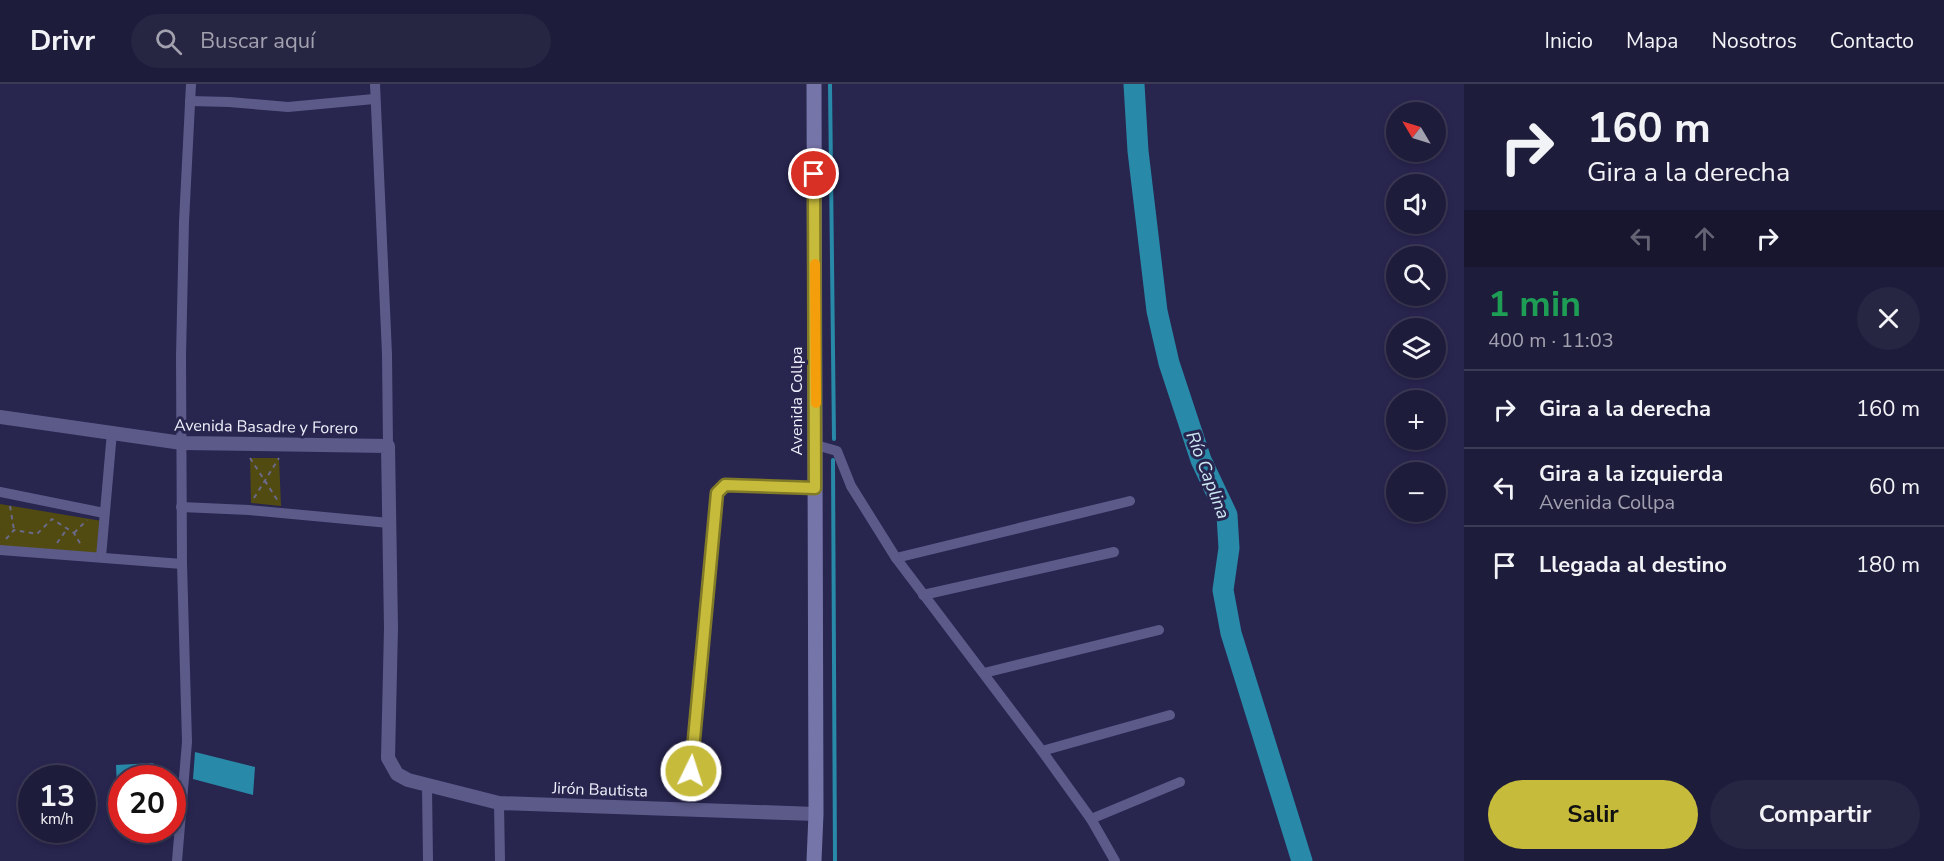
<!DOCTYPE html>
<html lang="es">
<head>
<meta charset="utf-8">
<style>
	body { margin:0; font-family:"Nunito Sans",sans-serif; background:#262542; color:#f1f3f6; height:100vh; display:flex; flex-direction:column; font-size:22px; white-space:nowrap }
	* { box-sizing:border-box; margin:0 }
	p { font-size:20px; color:#a1a1af }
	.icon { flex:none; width:33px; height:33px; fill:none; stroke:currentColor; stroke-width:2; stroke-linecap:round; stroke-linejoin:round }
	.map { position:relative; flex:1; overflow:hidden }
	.sheet { display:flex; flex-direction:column; background:#1e1c3b; width:480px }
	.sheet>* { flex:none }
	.banner { background:#1e1c3b; color:#f1f3f6; overflow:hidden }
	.needle { width:39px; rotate:308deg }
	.buttons { position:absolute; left:1386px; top:18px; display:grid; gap:12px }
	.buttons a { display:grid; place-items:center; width:60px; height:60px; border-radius:50%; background:#1e1c3b; box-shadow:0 3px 9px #0003,0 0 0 2px #3c3a55; font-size:30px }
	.speed { position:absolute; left:18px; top:681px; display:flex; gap:12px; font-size:30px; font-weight:700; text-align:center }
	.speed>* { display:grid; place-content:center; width:78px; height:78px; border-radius:50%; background:#1e1c3b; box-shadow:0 3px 9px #0003,0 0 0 2px #3c3a55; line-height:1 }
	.speed small { font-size:15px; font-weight:400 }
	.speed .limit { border:9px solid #d22; background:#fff; color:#111 }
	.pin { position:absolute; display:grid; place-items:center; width:51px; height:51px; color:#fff; margin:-26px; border:3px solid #fff; border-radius:50%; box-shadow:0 2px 6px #0007 }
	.me { position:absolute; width:66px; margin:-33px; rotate:4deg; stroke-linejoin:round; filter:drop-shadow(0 0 4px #0008) }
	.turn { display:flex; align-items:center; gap:21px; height:126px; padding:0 24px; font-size:27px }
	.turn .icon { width:78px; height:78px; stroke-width:2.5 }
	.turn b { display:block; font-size:42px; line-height:51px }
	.lanes { display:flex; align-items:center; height:57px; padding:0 24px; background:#0003; justify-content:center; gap:30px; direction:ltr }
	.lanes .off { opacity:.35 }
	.round { display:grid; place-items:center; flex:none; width:63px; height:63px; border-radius:32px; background:#262542 }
	.head { display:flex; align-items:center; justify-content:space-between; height:102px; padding:0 24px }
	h1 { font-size:36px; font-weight:700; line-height:45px; color:#1e9e55 }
	.action { display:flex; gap:12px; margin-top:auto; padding:12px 24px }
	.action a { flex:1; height:69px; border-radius:36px; background:#c7bb3c; color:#111; font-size:24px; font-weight:700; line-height:69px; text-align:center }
	.action a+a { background:#262542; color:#f1f3f6 }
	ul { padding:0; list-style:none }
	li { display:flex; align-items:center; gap:18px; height:78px; padding:0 24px; border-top:2px solid #3c3a55 }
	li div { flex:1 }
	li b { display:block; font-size:22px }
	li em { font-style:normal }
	header { display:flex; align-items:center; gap:36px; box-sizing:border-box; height:84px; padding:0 30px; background:#1e1c3b; border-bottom:2px solid #3c3a55 }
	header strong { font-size:28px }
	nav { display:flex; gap:33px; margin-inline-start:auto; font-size:21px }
	.search { width:420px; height:54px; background:#262542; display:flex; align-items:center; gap:15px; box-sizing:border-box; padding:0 21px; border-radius:33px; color:#a1a1af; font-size:22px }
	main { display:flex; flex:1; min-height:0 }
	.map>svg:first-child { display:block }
	.green { fill:#514b11 }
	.water { fill:#2889a8 }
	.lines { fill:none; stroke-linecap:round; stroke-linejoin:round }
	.stream { stroke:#2889a8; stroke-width:4 }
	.river { stroke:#2889a8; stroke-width:21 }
	.path { stroke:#6b6989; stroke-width:2; stroke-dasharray:4.5 4.5; stroke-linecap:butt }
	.service { stroke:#5b5a89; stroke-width:5 }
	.minor { stroke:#5b5a89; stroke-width:10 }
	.tertiary { stroke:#5b5a89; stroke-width:14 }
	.secondary { stroke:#7675a9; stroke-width:15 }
	.route-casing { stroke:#817a27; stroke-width:15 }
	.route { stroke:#c7bb3c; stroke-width:10 }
	.slow { stroke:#f59e0b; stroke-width:10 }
	.labels { text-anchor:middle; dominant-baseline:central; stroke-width:6; stroke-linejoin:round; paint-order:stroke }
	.street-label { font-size:16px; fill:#f0f1fc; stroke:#28254f }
	.water-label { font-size:18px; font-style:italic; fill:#cfe9f3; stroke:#28254f }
</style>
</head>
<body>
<header>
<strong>Drivr</strong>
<div class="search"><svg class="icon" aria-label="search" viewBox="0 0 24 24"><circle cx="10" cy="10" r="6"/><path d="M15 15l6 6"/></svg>Buscar aquí</div>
<nav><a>Inicio</a><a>Mapa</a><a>Nosotros</a><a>Contacto</a></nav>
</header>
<main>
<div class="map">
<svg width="1464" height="777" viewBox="0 0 1464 777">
	<rect width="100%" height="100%" fill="#28254f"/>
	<g class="green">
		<polygon points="250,374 279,374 281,422 251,419"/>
		<polygon points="0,420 102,437 98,471 0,463"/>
	</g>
	<g class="water">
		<polygon points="195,668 255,683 253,711 193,695"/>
		<polygon points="153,679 155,694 122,694 121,704 117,704 116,681"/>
	</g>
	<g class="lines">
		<g class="stream">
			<polyline points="830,0 834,355"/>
			<polyline points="833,376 835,777"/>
		</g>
		<polyline class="river" points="1134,0 1138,67 1157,227 1169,279 1201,376 1227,431 1229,464 1223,506 1231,549 1302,777"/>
		<g class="path">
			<polyline points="250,374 278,417"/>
			<polyline points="254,414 279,374"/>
			<polyline points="10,422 14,446"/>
			<polyline points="74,449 87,436"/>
			<polyline points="6,455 14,446 37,450 52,435 74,449 81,461"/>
			<polyline points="57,459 67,445"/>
		</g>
		<polyline class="service" points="689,710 717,409 725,401 814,404"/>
		<g class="minor">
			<polyline points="375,0 387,270 388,362"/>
			<polyline points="190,17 229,18 288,23 374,15"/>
			<polyline points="816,361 837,367 851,402 896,474 1042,667 1091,735 1115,777"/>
			<polyline points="0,408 104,429"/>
			<polyline points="181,423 249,426 389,439"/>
			<polyline points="0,466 182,480"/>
			<polyline points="101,473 112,348"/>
			<polyline points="896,474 1130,417"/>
			<polyline points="923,511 1114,468"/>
			<polyline points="984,589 1159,546"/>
			<polyline points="1042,667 1170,631"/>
			<polyline points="427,702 428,777"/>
			<polyline points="499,719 500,777"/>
			<polyline points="1091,735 1180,698"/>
			<polyline points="177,777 187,658 182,480 181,272 184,138 191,0"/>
		</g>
		<polyline class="tertiary" points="0,333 182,359 388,362 391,544 388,674 397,690 408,696 499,719 816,730"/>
		<polyline class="secondary" points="814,777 816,730 814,0"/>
	</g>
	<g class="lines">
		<g class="route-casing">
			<polyline id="route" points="691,687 717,409 725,401 815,404 814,90"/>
		</g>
		<use href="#route" class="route"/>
		<polyline class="slow" points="815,180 816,319"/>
	</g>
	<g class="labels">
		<g class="street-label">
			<text transform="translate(797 317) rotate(-90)">Avenida Collpa</text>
			<text transform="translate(266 343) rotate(1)">Avenida Basadre y Forero</text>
			<text transform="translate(600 706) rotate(2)">Jirón Bautista</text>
		</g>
		<g class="water-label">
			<text transform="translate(1208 391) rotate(69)">Río Caplina</text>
		</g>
	</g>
</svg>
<div class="buttons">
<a><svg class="needle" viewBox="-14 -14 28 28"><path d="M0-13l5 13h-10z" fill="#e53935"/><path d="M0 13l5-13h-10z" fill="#a1a1af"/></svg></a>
<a><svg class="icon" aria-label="sound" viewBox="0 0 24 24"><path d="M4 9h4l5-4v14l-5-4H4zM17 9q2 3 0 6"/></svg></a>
<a><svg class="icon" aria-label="search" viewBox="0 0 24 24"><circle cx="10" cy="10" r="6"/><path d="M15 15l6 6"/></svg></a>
<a><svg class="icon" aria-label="layers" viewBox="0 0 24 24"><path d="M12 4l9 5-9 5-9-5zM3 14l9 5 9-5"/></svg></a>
<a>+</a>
<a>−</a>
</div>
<div class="speed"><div>13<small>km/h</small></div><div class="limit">20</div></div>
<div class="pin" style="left:814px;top:90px;background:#d93025"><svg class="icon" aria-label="arrive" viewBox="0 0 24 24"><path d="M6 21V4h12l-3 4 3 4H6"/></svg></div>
<svg class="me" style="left:691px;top:687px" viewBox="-20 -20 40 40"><circle r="17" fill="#c7bb3c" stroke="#fff" stroke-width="3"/><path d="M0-11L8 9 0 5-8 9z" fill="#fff"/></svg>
</div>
<section class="sheet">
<div class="banner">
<div class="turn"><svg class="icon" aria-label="right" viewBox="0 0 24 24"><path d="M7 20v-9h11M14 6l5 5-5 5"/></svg><div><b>160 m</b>Gira a la derecha</div></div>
<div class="lanes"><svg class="icon off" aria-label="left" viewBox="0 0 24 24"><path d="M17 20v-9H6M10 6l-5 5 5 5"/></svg><svg class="icon off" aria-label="ahead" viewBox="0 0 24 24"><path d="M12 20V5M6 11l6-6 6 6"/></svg><svg class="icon" aria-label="right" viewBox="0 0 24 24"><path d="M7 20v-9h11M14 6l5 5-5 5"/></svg></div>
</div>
<div class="head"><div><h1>1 min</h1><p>400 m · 11:03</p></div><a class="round"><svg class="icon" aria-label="close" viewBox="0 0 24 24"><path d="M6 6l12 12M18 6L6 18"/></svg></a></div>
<ul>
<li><svg class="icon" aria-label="right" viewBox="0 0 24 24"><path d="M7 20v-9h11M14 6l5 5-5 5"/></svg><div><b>Gira a la derecha</b></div><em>160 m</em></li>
<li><svg class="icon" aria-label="left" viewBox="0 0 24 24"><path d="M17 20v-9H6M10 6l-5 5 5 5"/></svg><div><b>Gira a la izquierda</b><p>Avenida Collpa</p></div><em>60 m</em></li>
<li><svg class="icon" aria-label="arrive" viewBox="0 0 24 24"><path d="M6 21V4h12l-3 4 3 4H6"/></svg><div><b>Llegada al destino</b></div><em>180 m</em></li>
</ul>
<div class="action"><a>Salir</a><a>Compartir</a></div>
</section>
</main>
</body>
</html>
